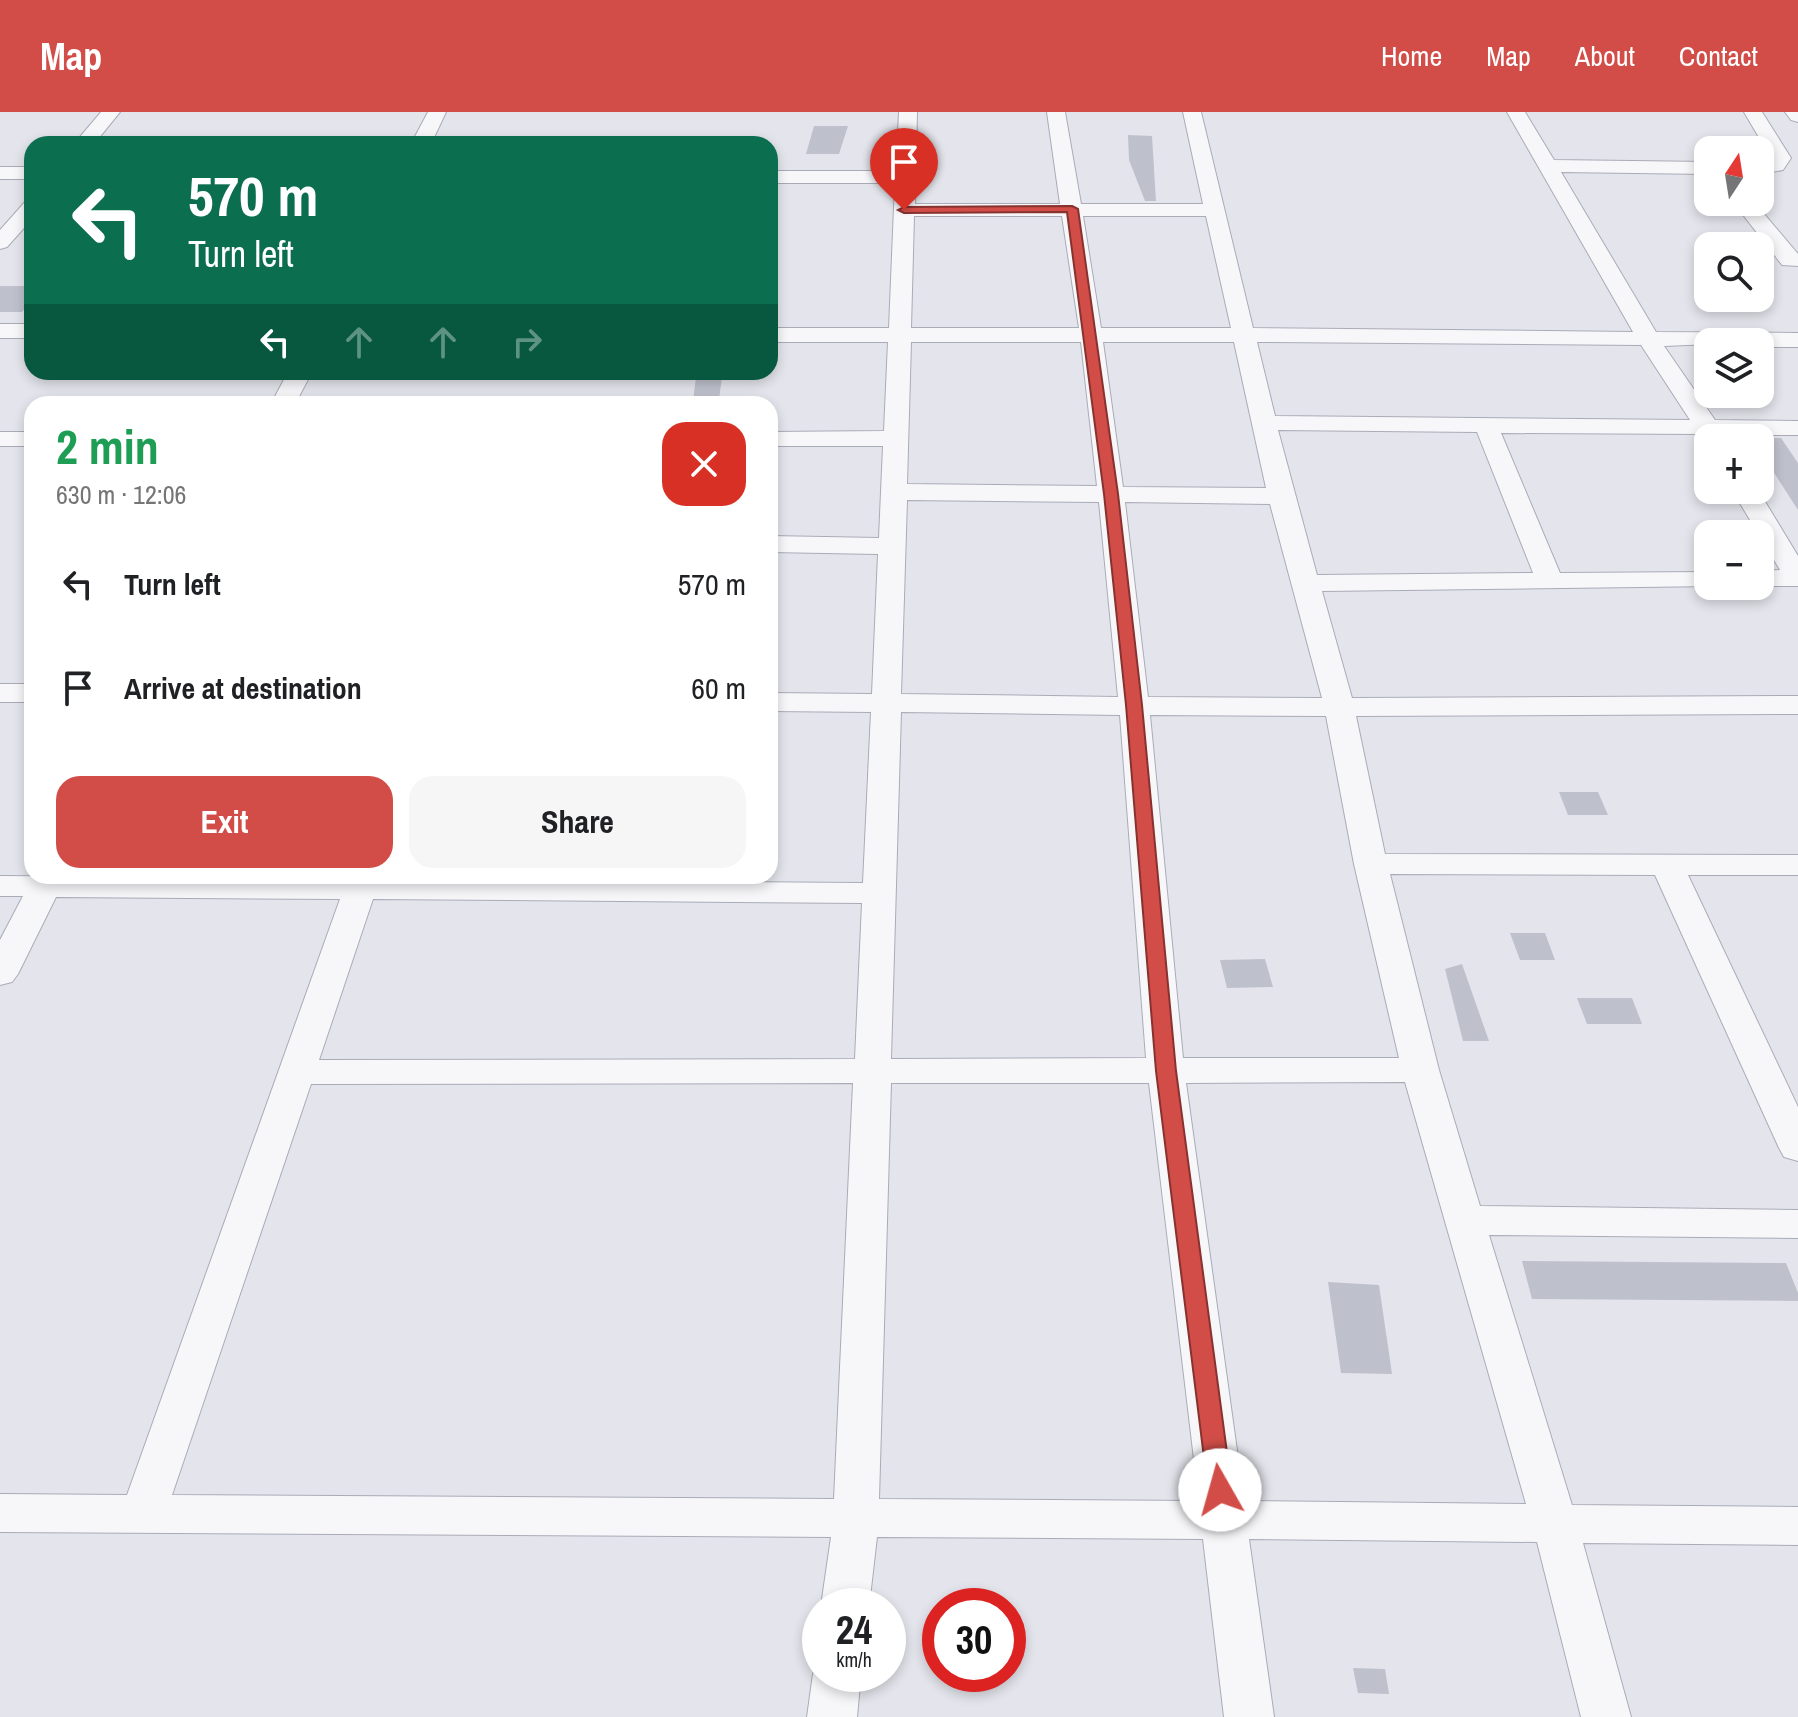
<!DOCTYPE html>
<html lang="en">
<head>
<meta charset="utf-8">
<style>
	body { margin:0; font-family:"Archivo Narrow",sans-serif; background:#f6f6f6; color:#202124; height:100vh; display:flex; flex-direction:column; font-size:30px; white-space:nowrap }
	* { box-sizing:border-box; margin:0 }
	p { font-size:26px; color:#757577 }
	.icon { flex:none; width:44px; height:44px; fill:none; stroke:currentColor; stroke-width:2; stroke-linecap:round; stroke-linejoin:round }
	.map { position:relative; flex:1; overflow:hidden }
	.side { position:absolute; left:24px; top:284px; width:754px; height:488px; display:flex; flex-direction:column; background:#fff; border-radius:24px; box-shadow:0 4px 12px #0003 }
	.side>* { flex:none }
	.top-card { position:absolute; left:24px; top:24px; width:754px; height:244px; border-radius:24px; box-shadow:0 4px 12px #0003; background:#0b6e4f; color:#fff; overflow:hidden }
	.needle { width:52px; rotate:12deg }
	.buttons { position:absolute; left:1694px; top:24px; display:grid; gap:16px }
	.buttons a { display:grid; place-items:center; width:80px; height:80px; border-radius:16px; background:#fff; box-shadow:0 4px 12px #0003; font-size:40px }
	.speed { position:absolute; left:802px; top:1476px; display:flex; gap:16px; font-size:40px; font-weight:700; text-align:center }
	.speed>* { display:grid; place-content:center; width:104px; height:104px; border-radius:50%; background:#fff; box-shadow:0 4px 12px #0003; line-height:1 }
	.speed small { font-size:20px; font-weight:400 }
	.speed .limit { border:12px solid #d22; background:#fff; color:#111 }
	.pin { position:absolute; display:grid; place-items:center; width:68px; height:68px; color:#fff; margin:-82px -34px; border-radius:50% 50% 50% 0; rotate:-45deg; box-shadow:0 0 8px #0007 }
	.pin .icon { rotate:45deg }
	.me { position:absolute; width:88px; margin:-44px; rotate:353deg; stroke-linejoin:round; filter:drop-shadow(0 0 6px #0008) }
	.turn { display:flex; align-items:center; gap:28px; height:168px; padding:0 32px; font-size:36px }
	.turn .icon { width:104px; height:104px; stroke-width:2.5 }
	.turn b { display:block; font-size:56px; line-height:68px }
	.lanes { display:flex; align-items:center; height:76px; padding:0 32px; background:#0003; justify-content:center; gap:40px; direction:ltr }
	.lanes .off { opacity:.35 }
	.round { display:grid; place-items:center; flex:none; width:84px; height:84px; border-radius:24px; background:#f6f6f6 }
	.head { display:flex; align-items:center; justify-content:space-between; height:136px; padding:0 32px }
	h1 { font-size:48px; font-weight:700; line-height:60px; color:#1e9e55 }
	.primary-button { display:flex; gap:16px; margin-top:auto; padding:16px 32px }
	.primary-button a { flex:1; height:92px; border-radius:24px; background:#d24d48; color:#fff; font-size:32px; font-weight:700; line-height:92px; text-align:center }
	.primary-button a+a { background:#f6f6f6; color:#202124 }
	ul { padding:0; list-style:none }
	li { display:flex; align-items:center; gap:24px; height:104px; padding:0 32px }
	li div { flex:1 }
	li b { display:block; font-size:30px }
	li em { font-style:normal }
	header { display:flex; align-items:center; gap:48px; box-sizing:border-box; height:112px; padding:0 40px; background:#d24d48; color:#fff }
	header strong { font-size:38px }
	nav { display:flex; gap:44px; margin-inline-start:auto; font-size:28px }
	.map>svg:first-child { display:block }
	.building { fill:#bec0cc }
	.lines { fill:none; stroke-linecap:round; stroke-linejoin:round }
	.minor-casing { stroke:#a9abb7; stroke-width:2 }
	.minor { fill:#f7f7fa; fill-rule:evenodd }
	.route { fill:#d24d48; stroke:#88322f; stroke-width:2 }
</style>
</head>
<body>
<header>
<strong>Map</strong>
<nav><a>Home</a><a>Map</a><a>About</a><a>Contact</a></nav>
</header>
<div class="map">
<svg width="1798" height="1605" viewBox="0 0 1798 1605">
	<rect width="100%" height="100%" fill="#e4e5ec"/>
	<g class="building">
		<polygon points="814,14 848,14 839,42 806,42"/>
		<polygon points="1128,23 1152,24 1156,89 1145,89 1129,48"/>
		<polygon points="0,174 32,174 32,189 22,200 0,200"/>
		<polygon points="722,264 719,288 693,289 696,265"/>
		<polygon points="1760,326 1781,326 1798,351 1798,398 1760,339"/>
		<polygon points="1559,680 1598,680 1608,703 1568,703"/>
		<polygon points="1510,821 1545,821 1555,848 1520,848"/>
		<polygon points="1265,847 1273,875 1227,876 1220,848"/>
		<polygon points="1462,852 1489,929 1463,929 1445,857"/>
		<polygon points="1577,886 1632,886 1642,912 1587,912"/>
		<polygon points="1522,1149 1786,1151 1798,1181 1798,1189 1532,1187"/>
		<polygon points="1328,1170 1379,1173 1392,1262 1341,1261"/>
		<polygon points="1353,1556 1385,1557 1389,1582 1358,1581"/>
	</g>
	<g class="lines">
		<g class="minor-casing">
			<g id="minor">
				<polygon points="101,0 120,0 94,32 74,32"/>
				<polygon points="428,0 446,0 431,32 411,32"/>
				<path d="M899 0H917L915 92H1060L1047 0H1065L1081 92H1203L1183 0H1201L1253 216 1633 220 1507 0H1525L1554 48 1708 50V62L1561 60 1656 220 1798 221V235H1760V230L1664 234 1715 308 1798 309V323H1725L1727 326H1708V332L1700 322 1501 321 1560 461 1708 460V474H1717L1322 479 1352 586 1798 584V602L1356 604 1385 742 1798 743V763H1688L1798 995V1049L1784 1045 1779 1036 1655 763 1390 762 1439 958 1480 1094 1798 1098V1126L1489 1123 1572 1393 1798 1395V1433L1583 1431 1631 1605H1581L1537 1430 1249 1427 1274 1605H1224L1203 1427 877 1425 869 1494H821L831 1425 0 1420V1382L127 1383 340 787 56 785 18 862 12 870 0 873V828L23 784H0V764L863 771 871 600 770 599V581L872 582 878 442 770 440V424L879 426 883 334H770V320L884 319 888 230H770V216H889L895 71H770V59H896ZM914 104H1062L1079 216H911ZM1083 104H1206L1231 216H1101ZM911 230H1081L1097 374 907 372ZM1103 230H1234L1266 376 1123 375ZM1257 230 1641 233 1690 308 1275 304ZM1278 318 1477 320 1533 461 1317 463ZM907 388 1099 390 1118 585 901 582ZM1125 390 1270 392 1322 586 1148 585ZM901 600 1120 603 1146 946 891 947ZM1150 603 1326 604 1354 752 1399 946H1183ZM373 787 862 791 855 947 319 948ZM1405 970 1526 1392 1244 1389 1186 971ZM853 971 834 1387 172 1383 311 972ZM891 971H1149L1199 1389 879 1387Z"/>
				<polygon points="1744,0 1762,0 1791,46 1783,58 1760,62 1760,50 1771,46"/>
				<polygon points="1785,0 1798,0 1798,10 1791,8"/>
				<rect x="0" y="55" width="32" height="12"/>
				<polygon points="32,88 32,107 7,135 0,137 0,118 25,90"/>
				<polygon points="1733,90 1754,90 1798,142 1798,154 1782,153"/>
				<rect x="0" y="212" width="32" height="14"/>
				<polygon points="288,260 312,260 295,292 271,292"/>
				<rect x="0" y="320" width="32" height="14"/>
				<polygon points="1732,378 1758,378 1798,444 1798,474 1755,474 1760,474 1760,459 1780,458"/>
				<rect x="0" y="572" width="32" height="18"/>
				<polygon points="820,1547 820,1562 861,1562 857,1605 807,1605 813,1562"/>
			</g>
		</g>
		<use href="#minor" class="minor"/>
	</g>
	<polygon class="route" points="1072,94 1078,97 1118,382 1142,593 1176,959 1232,1378 1229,1385 1220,1387 1211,1385 1208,1378 1156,959 1126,593 1104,382 1067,100 904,101 898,98 904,95"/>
</svg>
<div class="buttons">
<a><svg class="needle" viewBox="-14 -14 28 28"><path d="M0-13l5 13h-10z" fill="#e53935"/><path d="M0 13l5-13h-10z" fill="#757577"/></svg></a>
<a><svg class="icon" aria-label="search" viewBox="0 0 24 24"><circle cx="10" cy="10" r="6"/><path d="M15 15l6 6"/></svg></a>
<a><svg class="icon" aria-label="layers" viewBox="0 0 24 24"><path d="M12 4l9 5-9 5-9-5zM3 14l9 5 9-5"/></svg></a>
<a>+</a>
<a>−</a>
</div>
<div class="speed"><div>24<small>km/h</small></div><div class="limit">30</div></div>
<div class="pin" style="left:904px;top:98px;background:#d93025"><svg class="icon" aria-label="arrive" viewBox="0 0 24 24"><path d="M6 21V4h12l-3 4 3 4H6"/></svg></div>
<svg class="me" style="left:1220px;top:1378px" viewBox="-20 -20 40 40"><circle r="19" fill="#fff"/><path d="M0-13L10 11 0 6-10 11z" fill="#d24d48"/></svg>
<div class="top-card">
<div class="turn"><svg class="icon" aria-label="left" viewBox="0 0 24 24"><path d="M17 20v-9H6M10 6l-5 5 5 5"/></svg><div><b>570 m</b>Turn left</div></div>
<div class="lanes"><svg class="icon" aria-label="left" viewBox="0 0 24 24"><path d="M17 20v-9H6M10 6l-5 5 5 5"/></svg><svg class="icon off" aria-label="ahead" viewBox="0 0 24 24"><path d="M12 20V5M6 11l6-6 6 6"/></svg><svg class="icon off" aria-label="ahead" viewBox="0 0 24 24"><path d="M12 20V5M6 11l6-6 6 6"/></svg><svg class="icon off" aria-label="right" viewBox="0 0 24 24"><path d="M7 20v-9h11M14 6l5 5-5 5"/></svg></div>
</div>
<section class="side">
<div class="head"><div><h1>2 min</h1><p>630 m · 12:06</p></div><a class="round" style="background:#d93025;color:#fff"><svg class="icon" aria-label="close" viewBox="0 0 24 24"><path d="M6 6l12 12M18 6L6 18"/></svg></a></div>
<ul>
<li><svg class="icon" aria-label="left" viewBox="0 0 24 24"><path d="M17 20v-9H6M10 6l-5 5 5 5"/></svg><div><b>Turn left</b></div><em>570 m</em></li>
<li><svg class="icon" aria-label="arrive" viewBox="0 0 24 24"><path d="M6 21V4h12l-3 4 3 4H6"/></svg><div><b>Arrive at destination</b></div><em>60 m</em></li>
</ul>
<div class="primary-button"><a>Exit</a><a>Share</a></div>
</section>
</div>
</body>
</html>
